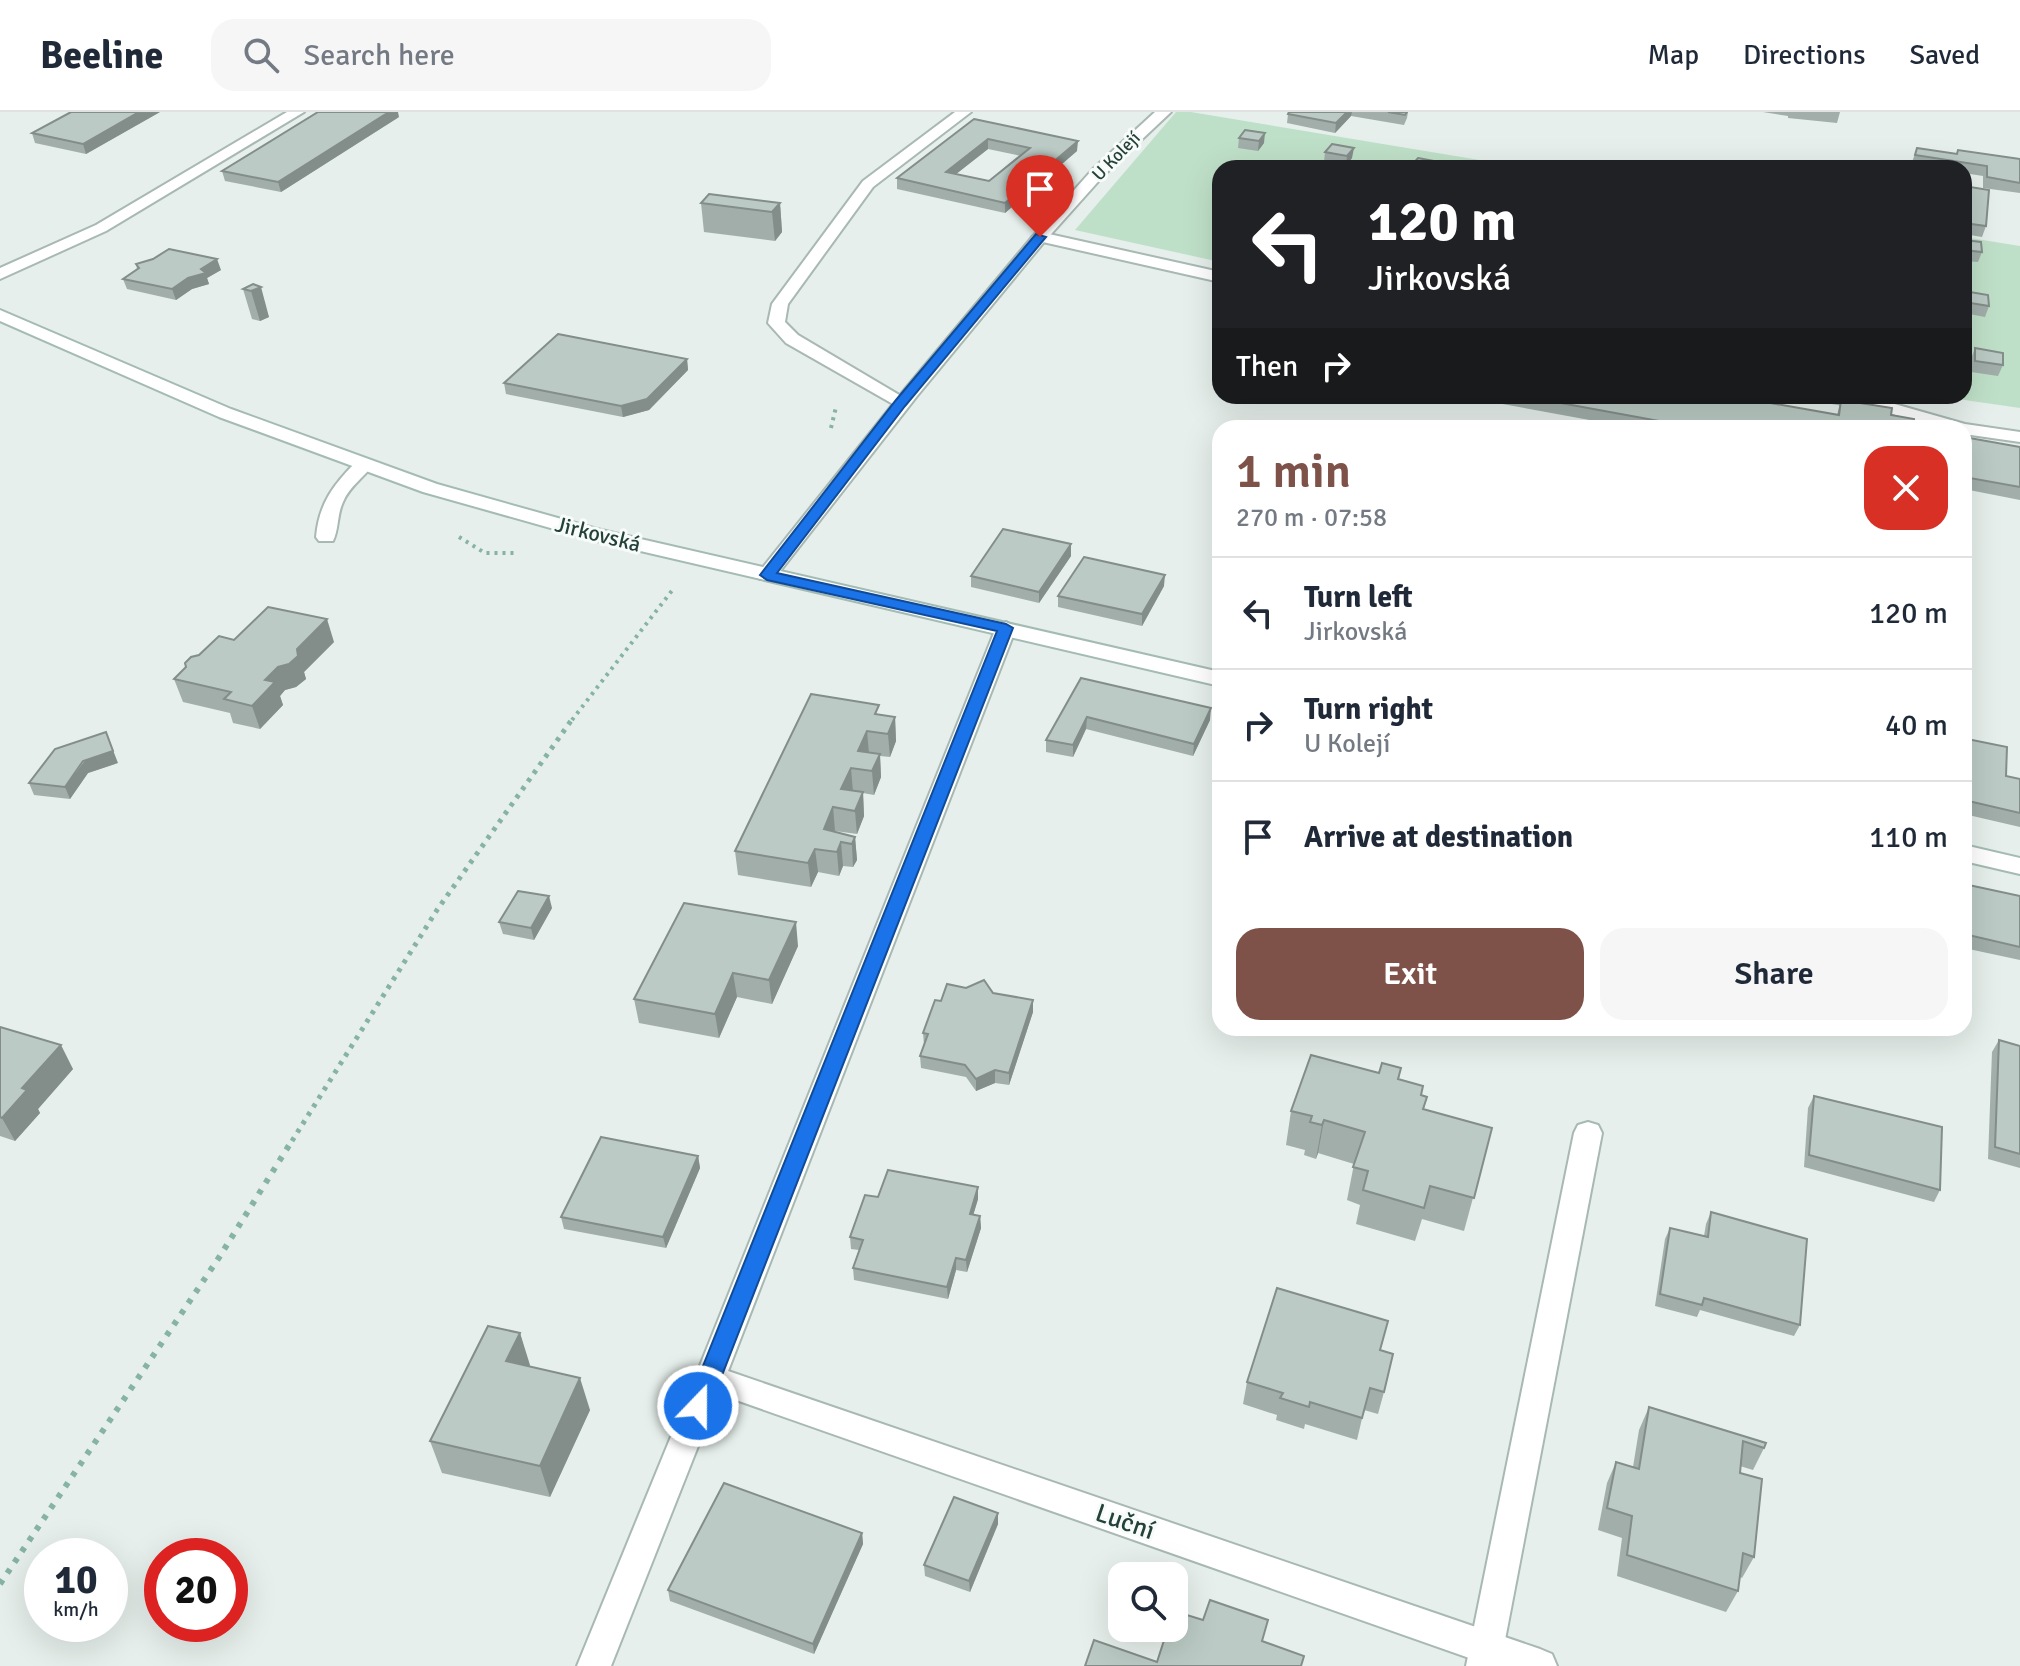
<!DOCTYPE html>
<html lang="en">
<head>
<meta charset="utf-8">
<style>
	body { margin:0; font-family:Signika,sans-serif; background:#f6f6f7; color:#1f2937; height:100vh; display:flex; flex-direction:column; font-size:30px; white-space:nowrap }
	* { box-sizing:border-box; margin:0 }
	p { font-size:26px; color:#747a83 }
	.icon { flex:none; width:44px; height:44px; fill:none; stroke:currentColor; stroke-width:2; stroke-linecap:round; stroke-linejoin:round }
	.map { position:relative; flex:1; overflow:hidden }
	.side { position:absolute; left:1212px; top:308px; width:760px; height:616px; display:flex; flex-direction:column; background:#fff; border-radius:24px; box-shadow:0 8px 32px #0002 }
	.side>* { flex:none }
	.guide { position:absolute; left:1212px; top:48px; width:760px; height:244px; border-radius:24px; box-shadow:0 8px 32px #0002; background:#202124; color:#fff; overflow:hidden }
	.tools { position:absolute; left:1108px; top:1450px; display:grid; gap:16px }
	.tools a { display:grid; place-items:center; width:80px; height:80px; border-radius:16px; background:#fff; box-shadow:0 8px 32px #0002; font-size:40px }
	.speed { position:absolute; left:24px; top:1426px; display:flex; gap:16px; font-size:40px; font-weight:700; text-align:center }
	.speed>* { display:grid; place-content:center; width:104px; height:104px; border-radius:50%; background:#fff; box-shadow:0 8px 32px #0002; line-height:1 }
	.speed small { font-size:20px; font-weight:400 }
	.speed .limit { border:12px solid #d22; background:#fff; color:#111 }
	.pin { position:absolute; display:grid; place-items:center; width:68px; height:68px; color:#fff; margin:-82px -34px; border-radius:50% 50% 50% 0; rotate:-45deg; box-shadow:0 0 8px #0007 }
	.pin .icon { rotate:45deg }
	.me { position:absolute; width:88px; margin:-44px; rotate:22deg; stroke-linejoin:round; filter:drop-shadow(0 0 6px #0008) }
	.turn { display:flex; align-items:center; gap:28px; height:168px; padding:0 24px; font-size:36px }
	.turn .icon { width:104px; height:104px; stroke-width:2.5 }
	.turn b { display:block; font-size:56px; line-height:68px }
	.then { display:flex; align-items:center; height:76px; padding:0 24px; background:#0003; gap:16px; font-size:30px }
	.round { display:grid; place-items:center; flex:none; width:84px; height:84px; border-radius:24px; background:#f6f6f7 }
	.overview { display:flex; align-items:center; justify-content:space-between; height:136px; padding:0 24px }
	h1 { font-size:48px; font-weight:600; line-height:60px; color:#7f5249 }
	.primary-button { display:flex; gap:16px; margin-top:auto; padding:16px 24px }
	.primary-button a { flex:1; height:92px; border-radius:24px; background:#7f5249; color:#fff; font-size:32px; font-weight:600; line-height:92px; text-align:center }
	.primary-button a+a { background:#f6f6f7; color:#1f2937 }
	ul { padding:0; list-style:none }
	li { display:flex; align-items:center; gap:24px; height:112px; padding:0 24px; border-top:2px solid #e0e1e3 }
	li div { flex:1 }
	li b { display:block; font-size:30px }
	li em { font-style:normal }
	header { display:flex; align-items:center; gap:48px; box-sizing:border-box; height:112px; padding:0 40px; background:#fff; border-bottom:2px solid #e0e1e3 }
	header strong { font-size:38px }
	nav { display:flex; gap:44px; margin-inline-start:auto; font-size:28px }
	.search { width:560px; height:72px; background:#f6f6f7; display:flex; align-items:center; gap:20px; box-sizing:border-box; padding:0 28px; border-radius:24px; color:#747a83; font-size:30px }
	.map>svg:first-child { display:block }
	.green { fill:#bfe0c8 }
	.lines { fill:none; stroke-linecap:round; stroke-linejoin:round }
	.service-casing { stroke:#a8b8b2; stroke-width:4 }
	.minor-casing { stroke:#a8b8b2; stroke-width:4 }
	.secondary-casing { stroke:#a4bbb3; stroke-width:4 }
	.path-far2 { stroke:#86b3a5; stroke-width:4; stroke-dasharray:3 5; stroke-linecap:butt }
	.path-far1 { stroke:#86b3a5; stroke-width:5; stroke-dasharray:4 6; stroke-linecap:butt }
	.path { stroke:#86b3a5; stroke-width:6; stroke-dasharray:5 8; stroke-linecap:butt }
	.service { fill:#fff; fill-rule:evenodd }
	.minor { fill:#fff; fill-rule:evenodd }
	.secondary { fill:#fff; fill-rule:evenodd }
	.wall { fill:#a1aea9; fill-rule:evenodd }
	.shaded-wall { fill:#838d89 }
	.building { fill:#bbcac4; stroke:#838d89; stroke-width:2; fill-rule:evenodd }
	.route { fill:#1a73e8; stroke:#114b97; stroke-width:2 }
	.labels { text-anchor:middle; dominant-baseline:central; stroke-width:6; stroke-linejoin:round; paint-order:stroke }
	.far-street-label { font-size:18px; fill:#24423a; stroke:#f7fbf9 }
	.street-label { font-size:22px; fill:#24423a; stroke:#f7fbf9 }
	.near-street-label { font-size:26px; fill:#24423a; stroke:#f7fbf9 }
</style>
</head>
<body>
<header>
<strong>Beeline</strong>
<div class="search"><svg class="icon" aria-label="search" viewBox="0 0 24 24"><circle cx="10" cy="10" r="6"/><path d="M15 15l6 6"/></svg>Search here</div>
<nav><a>Map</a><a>Directions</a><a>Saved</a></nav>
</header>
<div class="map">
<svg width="2020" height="1554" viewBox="0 0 2020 1554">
	<rect width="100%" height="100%" fill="#e6efeb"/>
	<g class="green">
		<polygon points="1176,0 1191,0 1528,56 1220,56 1220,150 1075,118"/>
		<polygon points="1964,125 2020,134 2020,296 1937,284 1964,284"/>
	</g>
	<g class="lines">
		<g class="service-casing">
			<g id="service">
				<polygon points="287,0 304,0 106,119 0,167 0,156 96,113"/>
				<polygon points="955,0 971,0 873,75 788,192 785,210 798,223 906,287 909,291 906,295 900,296 786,231 768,211 772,192 863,69"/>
				<polygon points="1040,120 1220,160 1220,170 1034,128 1032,125"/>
				<polygon points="1818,284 1857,284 1884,289 1965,312 2020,320 2020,330 1964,322 1964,316 1940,316 1882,299 1821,288"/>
				<path d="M364 347 373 353C364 365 349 375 343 390 337 402 339 417 333 429H319L316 425C319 391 334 372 357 349Z"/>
				<polygon points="1588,1010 1598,1013 1602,1021 1500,1554 1466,1554 1574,1021 1578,1013"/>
				<polygon points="710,1253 721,1257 725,1266 611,1554 577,1554 695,1266 699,1257"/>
			</g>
		</g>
		<g class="minor-casing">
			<g id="minor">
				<polygon points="1155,0 1171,0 1104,63 1044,130 917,284 774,467 760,467 757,463 760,459 905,277 1033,124 1093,57"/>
				<polygon points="1006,510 1016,516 728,1259 1540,1537 1552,1542 1557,1554 1492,1554 699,1275 695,1266 996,516"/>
			</g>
		</g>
		<g class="secondary-casing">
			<g id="secondary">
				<polygon points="0,198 231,297 437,372 597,417 1220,560 1220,574 593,428 423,380 219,305 0,209"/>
				<polygon points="1964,733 2020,746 2020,762 1964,749"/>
			</g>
		</g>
		<g class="path-far2">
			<polyline points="831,316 836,295"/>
			<polyline points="459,425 485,441 517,441"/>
			<polyline points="572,608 674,476"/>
		</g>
		<polyline class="path-far1" points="292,1029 437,798 573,606"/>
		<polyline class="path" points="0,1472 220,1144 293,1027"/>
		<use href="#service" class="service"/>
		<use href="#minor" class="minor"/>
		<use href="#secondary" class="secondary"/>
	</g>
	<g class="wall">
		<polygon points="160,0 86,42 35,31 32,21"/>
		<polygon points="1289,0 1408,0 1407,6 1404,13 1351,4 1335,21 1287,11 1288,2"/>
		<polygon points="1763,0 1840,0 1837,11 1788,6 1788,4"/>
		<polygon points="399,5 281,80 225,69 222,59"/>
		<path d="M974 7 1077 39 1005 101 897 77V66ZM988 37 1021 44 989 69 956 62Z"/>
		<polygon points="1245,18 1264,31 1258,39 1238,36 1239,26"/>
		<polygon points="1332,32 1352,46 1346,54 1324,50 1325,40"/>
		<polygon points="1917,36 1957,42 2020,47 2020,81 1983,76 1983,64 1964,61 1964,56 1929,56 1911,53"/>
		<polygon points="1964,74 1986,114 1982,125 1964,122"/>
		<polygon points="701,91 780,91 782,120 775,129 704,120"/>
		<polygon points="1964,128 1982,140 1978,150 1964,149"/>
		<polygon points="136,152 221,158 207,166 209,172 192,177 176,188 127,177 123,167 137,157"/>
		<polygon points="253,172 269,205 260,209 252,207 243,177"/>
		<polygon points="1964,179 1989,194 1985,205 1964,201"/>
		<polygon points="1975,236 2003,253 1998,264 1971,260 1971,247"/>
		<polygon points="687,247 688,258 649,298 623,305 506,282 504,271"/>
		<polygon points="1476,284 1731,284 1837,303 1841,288 1891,303 1913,316 1633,316 1475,287"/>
		<polygon points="1964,325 2020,335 2020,388 1964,377"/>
		<polygon points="1071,432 1071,444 1039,491 971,475 971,464"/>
		<polygon points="1164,474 1142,514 1058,495 1058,484"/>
		<polygon points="234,528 334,530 304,560 306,567 296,575 285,578 280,584 283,593 260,617 233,611 230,601 183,590 174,567 199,543"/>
		<polygon points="1081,566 1210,608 1193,644 1086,617 1073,645 1046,640 1046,628"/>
		<polygon points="1964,600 1967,627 2006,664 2020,667 2020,715 1964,702"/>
		<polygon points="880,603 895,605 896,629 890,645 880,644 881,665 874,683 863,681 864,704 857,722 835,719 835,720 855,725 857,748 853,755 843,754 839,764 818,760 811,775 738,763 735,739"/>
		<polygon points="118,651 88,661 70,687 34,683 29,671"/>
		<polygon points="1964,772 2020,784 2020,848 1964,836"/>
		<polygon points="552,796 534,828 503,822 499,810"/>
		<polygon points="798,834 772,892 737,885 719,926 639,911 634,887"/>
		<polygon points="993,881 1033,888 1033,900 1009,973 995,971 976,979 966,965 921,956 920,944 924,933 923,921 941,889"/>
		<polygon points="0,915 73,957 38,997 40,1001 15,1029 0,1024"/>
		<polygon points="1999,928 2020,934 2020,1056 1988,1047 1992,940"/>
		<polygon points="1401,956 1399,967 1421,983 1427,985 1424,997 1492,1016 1464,1119 1422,1107 1415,1129 1356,1112 1360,1093 1347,1088 1354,1052 1318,1041 1316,1047 1304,1043 1305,1038 1286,1033 1291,999 1379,961"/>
		<polygon points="1814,984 1940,1078 1934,1090 1804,1055 1808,996"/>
		<polygon points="698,1044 700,1056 666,1136 564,1117 561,1105"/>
		<polygon points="978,1075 978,1087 973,1103 980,1104 981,1116 967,1160 956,1158 948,1187 854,1168 853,1156 859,1138 851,1137 850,1125 878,1085"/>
		<polygon points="1711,1100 1800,1213 1794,1224 1700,1198 1697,1205 1655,1194 1665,1127 1670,1116 1704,1124 1706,1112"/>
		<polygon points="520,1221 529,1254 590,1298 550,1385 442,1361 430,1329"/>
		<polygon points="1381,1238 1384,1280 1378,1302 1364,1298 1357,1328 1305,1312 1304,1317 1276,1308 1277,1303 1243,1292 1247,1270"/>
		<polygon points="1649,1295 1764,1336 1753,1358 1740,1354 1740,1361 1754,1445 1742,1466 1740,1465 1738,1479 1726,1500 1617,1464 1622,1426 1598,1418 1607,1371 1616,1350 1633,1355 1639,1318"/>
		<polygon points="998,1401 998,1412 970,1480 925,1464 924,1453"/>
		<polygon points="862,1421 863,1432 814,1542 670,1489 668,1478"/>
	</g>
	<g class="shaded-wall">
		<polygon points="139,0 160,0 86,42 83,32"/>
		<polygon points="389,0 398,0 399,5 281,80 278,70"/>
		<polygon points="1347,0 1352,0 1351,4 1335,21 1336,11"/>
		<polygon points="1265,21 1264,31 1258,39 1259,29"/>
		<polygon points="988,27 988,37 946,70 946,60"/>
		<polygon points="1078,29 1077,39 1005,101 1005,91"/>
		<polygon points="1354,36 1352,46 1346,54 1347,44"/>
		<polygon points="780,91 782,120 775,129 772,100"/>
		<polygon points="217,147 221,158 207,166 209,172 192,177 176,188 172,177"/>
		<polygon points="261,175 269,205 260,209 251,179"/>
		<polygon points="687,247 688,258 649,298 623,305 621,294"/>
		<polygon points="1071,432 1071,444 1039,491 1039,480"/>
		<polygon points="1165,463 1164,474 1142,514 1142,502"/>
		<polygon points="327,507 334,530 304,560 306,567 296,575 285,578 280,584 283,593 260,617 252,594 265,568"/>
		<polygon points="1211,596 1210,608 1193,644 1194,632"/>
		<polygon points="895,605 896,629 890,645 888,622"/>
		<polygon points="1087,605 1086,617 1073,645 1073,633"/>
		<polygon points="867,619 869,642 858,639"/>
		<polygon points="106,620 118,651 88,661 70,687 65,675"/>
		<polygon points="880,642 881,665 874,683 872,659"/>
		<polygon points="851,656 853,680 841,677"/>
		<polygon points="863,680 864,704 857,722 855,699"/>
		<polygon points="833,695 835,719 827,739 824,717"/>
		<polygon points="855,725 857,748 853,755 852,732"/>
		<polygon points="841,730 843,754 839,764 837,740"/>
		<polygon points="815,737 818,760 811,775 808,751"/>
		<polygon points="549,784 552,796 534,828 531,816"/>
		<polygon points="796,810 798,834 772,892 769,868"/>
		<polygon points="733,861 737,885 719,926 715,902"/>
		<polygon points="1033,888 1033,900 1009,973 1009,961"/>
		<polygon points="61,933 73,957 38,997 40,1001 15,1029 2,1006 22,976"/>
		<polygon points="995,958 995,971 976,979 976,967"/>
		<polygon points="1324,1008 1318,1041 1316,1047 1322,1013"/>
		<polygon points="698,1044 700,1056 666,1136 663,1125"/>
		<polygon points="978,1075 978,1087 970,1114 970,1102"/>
		<polygon points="980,1104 981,1116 967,1160 966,1148"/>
		<polygon points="956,1146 956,1158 948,1187 947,1175"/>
		<polygon points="520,1221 530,1253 517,1281 506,1249"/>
		<polygon points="580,1266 590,1298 550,1385 540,1354"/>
		<polygon points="998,1401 998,1412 970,1480 969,1469"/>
		<polygon points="862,1421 863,1432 814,1542 813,1532"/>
	</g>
	<g class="building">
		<polygon points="71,0 139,0 83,32 32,21"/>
		<polygon points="318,0 389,0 278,70 222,59"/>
		<polygon points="1289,0 1347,0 1336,11 1288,2"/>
		<polygon points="1388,0 1407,0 1405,3"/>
		<path d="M974 7 1078 29 1005 91 897 66ZM988 27 1030 36 989 69 946 60Z"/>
		<polygon points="1245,18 1265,21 1259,29 1239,26"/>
		<polygon points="1332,32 1354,36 1347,44 1325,40"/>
		<polygon points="1917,36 1957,42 1958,38 2020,47 2020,71 1987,65 1987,54 1915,43"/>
		<polygon points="1418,46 1439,50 1435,56 1420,56 1411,54"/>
		<polygon points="1964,74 1989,78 1986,114 1964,111"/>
		<polygon points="709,82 780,91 772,100 701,91"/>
		<polygon points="1964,128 1981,130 1982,140 1964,138"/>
		<polygon points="169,137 217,147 201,157 206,161 188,166 172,177 123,167 139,156 136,152 153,147"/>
		<polygon points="253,172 261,175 251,179 243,177"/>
		<polygon points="1964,179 1988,183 1989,194 1964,190"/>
		<polygon points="558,222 687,247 647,287 621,294 504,271"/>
		<polygon points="1975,236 2003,241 2003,253 1975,249"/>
		<polygon points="1523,284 1731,284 1839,303 1841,288 1892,296 1891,303 1914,307 1913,316 1697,316"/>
		<polygon points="1964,325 2020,335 2020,375 1964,365"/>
		<polygon points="1003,417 1071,432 1039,480 971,464"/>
		<polygon points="1084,445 1165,463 1142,502 1058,484"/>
		<polygon points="268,495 327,507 297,537 298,544 289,552 278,555 265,568 275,570 252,594 224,587 231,580 174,567 186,555 185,551 191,545 199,543 219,524 234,528"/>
		<polygon points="1081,566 1211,596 1194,632 1087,605 1073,633 1046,628"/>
		<polygon points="811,582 879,593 875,602 895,605 888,622 867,619 858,639 880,642 872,659 851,656 841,677 863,680 855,699 833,695 824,717 855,725 852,732 841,730 837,740 815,737 808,751 735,739"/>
		<polygon points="1964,600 1967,601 1967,627 2007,635 2006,664 2020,667 2020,701 1964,688"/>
		<polygon points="106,620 113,639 83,649 65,675 29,671 55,637"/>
		<polygon points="1964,772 2020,784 2020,835 1964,822"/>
		<polygon points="518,779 549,784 531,816 499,810"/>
		<polygon points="684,791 796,810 769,868 733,861 715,902 634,887"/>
		<polygon points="984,868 993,881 1033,888 1009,961 995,958 976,967 965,953 920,944 928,922 923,921 935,888 941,889 947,872 966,876"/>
		<polygon points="0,915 61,933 22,976 27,978 2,1006 0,1005"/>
		<polygon points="1999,928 2020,934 2020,1042 1995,1035"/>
		<polygon points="1311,943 1379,961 1382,951 1401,956 1398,967 1423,974 1421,983 1427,985 1423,997 1492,1016 1474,1086 1430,1074 1424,1096 1363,1078 1368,1059 1353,1055 1365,1020 1324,1008 1322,1013 1310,1010 1312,1004 1291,999"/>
		<polygon points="1814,984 1942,1015 1940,1078 1809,1043"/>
		<polygon points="601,1025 698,1044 663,1125 561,1105"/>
		<polygon points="888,1058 978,1075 970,1102 980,1104 966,1148 956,1146 947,1175 853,1156 863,1128 850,1125 865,1083 878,1085"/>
		<polygon points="1711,1100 1807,1127 1800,1213 1704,1186 1702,1193 1660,1182 1670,1116 1708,1125"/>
		<polygon points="1277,1176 1388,1209 1380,1238 1393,1242 1384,1280 1370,1276 1362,1306 1310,1290 1309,1295 1280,1286 1283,1281 1247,1270"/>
		<polygon points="488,1214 520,1221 506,1249 580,1266 540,1354 430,1329"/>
		<polygon points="1649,1295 1766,1331 1764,1336 1743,1329 1740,1361 1762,1367 1754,1445 1743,1441 1738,1479 1627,1443 1632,1404 1607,1396 1616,1350 1639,1357"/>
		<polygon points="724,1371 862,1421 813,1532 668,1478"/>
		<polygon points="954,1385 998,1401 969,1469 924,1453"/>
		<polygon points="1210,1488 1268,1508 1262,1529 1304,1544 1301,1554 1085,1554 1094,1528 1157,1550 1168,1516 1174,1516 1174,1499 1203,1508"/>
	</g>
	<polygon class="route" points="1036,122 1046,125 905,294 777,461 1006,512 1013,516 710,1294 706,1302 698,1305 690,1302 687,1294 997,519 767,468 760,463 896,288"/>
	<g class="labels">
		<g class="far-street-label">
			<text transform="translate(1116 44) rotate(-46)">U Kolejí</text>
		</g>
		<g class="street-label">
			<text transform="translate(598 422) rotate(14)">Jirkovská</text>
		</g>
		<g class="near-street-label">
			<text transform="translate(1125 1410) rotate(19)">Luční</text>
		</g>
	</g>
</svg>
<div class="tools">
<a><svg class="icon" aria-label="search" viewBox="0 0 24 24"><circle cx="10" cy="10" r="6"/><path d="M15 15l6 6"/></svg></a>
</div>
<div class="speed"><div>10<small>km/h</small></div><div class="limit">20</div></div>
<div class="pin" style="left:1040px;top:125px;background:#d93025"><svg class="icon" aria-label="arrive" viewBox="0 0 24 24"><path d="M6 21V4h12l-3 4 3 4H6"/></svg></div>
<svg class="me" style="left:698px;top:1294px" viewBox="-20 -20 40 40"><circle r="17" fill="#1a73e8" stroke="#fff" stroke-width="3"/><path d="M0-11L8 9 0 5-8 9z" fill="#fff"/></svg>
<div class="guide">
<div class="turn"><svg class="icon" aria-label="left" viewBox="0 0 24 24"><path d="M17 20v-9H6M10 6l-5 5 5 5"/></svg><div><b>120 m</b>Jirkovská</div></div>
<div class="then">Then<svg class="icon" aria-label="right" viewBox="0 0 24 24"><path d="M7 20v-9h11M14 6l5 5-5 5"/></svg></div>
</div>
<section class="side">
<div class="overview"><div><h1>1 min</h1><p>270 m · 07:58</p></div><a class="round" style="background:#d93025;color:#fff"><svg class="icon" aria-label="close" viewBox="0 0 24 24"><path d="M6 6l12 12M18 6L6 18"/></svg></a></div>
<ul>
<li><svg class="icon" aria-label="left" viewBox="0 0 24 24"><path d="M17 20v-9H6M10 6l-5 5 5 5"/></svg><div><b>Turn left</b><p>Jirkovská</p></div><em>120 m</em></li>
<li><svg class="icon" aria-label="right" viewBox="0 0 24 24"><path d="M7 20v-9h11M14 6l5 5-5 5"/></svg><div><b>Turn right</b><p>U Kolejí</p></div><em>40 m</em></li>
<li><svg class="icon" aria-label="arrive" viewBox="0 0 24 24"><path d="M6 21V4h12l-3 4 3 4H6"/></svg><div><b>Arrive at destination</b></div><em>110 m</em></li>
</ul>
<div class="primary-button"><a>Exit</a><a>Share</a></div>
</section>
</div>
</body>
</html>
